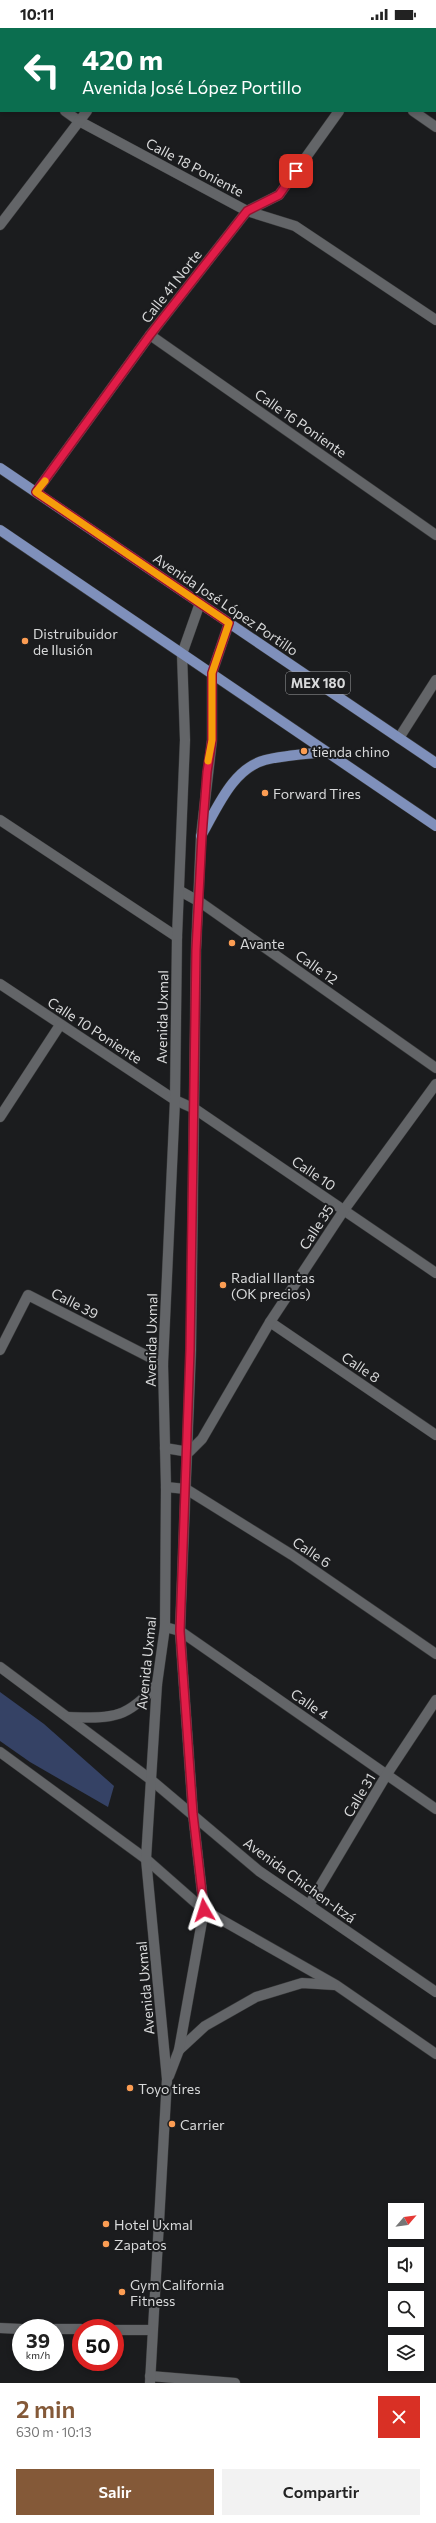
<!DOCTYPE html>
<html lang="es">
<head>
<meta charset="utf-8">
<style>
	body { margin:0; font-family:Commissioner,sans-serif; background:#f2f2f2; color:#222; height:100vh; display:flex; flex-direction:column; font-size:15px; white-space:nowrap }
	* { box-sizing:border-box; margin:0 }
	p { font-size:13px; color:#767676 }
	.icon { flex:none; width:22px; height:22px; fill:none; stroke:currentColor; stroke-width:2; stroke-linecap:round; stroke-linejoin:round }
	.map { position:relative; height:2355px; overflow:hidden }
	.details { display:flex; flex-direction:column; background:#fff; flex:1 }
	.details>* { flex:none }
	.banner { position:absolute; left:0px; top:0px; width:436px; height:84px; box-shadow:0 2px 6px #0003; background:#0b6e4f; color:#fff; overflow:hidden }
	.needle { width:26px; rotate:62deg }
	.fabs { position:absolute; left:388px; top:2175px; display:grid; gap:8px }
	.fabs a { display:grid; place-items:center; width:36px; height:36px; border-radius:0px; background:#fff; box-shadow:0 2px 6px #0003; font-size:20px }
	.speed { position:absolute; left:12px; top:2291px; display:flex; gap:8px; font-size:20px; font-weight:700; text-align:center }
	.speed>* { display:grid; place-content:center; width:52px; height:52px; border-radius:50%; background:#fff; box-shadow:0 2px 6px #0003; line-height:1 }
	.speed small { font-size:10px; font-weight:400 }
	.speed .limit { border:6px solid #d22; background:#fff; color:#111 }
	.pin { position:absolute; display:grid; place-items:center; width:34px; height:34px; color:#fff; margin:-17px; border-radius:8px; box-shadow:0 2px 6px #0006 }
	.me { position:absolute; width:44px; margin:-22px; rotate:354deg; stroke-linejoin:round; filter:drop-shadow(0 0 3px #0008) }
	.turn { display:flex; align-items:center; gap:14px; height:84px; padding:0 16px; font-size:18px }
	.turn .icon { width:52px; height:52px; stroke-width:2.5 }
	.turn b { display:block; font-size:28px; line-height:34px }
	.round { display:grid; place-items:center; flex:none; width:42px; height:42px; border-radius:0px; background:#f2f2f2 }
	.summary { display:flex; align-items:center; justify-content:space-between; height:68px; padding:0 16px }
	h1 { font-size:24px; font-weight:600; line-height:30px; color:#845938 }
	.button { display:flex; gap:8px; margin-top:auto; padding:8px 16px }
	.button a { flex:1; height:46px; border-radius:0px; background:#845938; color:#fff; font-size:16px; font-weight:600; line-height:46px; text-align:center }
	.button a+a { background:#f2f2f2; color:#222 }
	.status { display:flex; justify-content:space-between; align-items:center; height:28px; padding:0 20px; background:#fff; direction:ltr }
	.status svg { height:11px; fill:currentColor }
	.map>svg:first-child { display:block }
	.green { fill:#354265 }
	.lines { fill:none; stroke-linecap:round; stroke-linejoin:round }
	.lane-casing { stroke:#38393a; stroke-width:11 }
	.street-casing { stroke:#38393a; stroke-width:11 }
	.secondary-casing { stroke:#38393a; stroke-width:11 }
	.primary-casing { stroke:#38393a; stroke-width:11 }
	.lane { stroke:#636568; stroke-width:10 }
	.street { stroke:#636568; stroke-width:10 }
	.secondary { stroke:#636568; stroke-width:10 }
	.primary { stroke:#7f90bb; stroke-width:10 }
	.route-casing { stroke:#92132f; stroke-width:10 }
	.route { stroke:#e11d48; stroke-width:7 }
	.slow { stroke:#f59e0b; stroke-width:7 }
	.poi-dot { fill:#fc9d53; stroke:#1b1c1e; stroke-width:1.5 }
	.labels { text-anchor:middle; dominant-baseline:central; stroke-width:4; stroke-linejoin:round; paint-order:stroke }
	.shield { fill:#1b1c1e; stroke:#9fa0a2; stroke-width:1 }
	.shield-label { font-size:13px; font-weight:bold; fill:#d8d9da }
	.street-label { font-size:14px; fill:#d8d9da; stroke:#1b1c1e }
	.poi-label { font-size:14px; fill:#d8d9da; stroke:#1b1c1e; text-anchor:start }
</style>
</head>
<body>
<div class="status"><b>10:11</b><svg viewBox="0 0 49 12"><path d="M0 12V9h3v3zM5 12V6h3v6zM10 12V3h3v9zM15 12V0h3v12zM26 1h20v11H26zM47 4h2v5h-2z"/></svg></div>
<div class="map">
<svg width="436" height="2355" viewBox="0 0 436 2355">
	<rect width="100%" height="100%" fill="#1b1c1e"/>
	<polygon class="green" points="0,1664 44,1696 114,1758 108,1779 30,1734 0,1713"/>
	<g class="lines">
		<g class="lane-casing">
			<polyline id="lane" points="150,2348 235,2355"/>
		</g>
		<g class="street-casing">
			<g id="street">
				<polyline points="147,1 148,0"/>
				<polyline points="393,1 394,0"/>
				<polyline points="0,38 1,39"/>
				<polyline points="65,83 79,93 247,183 295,198 436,292"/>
				<polyline points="413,83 436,99"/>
				<polyline points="0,197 87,83"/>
				<polyline points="150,307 436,507"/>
				<polyline points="36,464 150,307 247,183 279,167 339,83"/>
				<polyline points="0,792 177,909"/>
				<polyline points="180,863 200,874 436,1040"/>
				<polyline points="0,956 175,1072 195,1081 436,1245"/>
				<polyline points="0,1089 60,997"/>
				<polyline points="270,1294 436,1407"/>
				<polyline points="0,1322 28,1267 163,1336"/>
				<polyline points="165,1420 189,1424 202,1411 270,1294 344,1182 436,1056"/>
				<polyline points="166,1459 186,1461 292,1527 436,1626"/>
				<polyline points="165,1599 180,1603 436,1781"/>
				<polyline points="309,1877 387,1746 436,1672"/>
				<polyline points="0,2300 21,2301"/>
				<polyline points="55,2301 81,2301"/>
				<polyline points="115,2302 151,2302"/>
			</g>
		</g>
		<g class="secondary-casing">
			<g id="secondary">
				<polyline points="399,710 436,652"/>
				<polyline points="0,1639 150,1751 259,1843 436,1964"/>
				<path d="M68 1689C112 1690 126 1692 157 1656"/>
				<polyline points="0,1724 146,1831 204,1882 336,1957 436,2026"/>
				<polyline points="179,2022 205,1998 256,1969 302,1955 334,1957"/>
				<polyline points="169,2048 179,2022 204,1882 193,1786 180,1603 191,1322 196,922 201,808 212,712 212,645 229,595"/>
				<polyline points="150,2355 167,2051 146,1831 157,1656 165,1599 166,1459 163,1336 175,1072 177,909 185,712 182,626 200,575"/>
			</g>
		</g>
		<g class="primary-casing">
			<g id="primary">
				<polyline points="0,440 436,735"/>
				<polyline points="0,502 436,798"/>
				<path d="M201 808C217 781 232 741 265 732 285 727 306 726 326 724"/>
			</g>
		</g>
		<use href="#lane" class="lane"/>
		<use href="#street" class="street"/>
		<use href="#secondary" class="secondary"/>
		<use href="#primary" class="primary"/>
	</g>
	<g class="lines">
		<g class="route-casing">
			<polyline id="route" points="204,1882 193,1786 180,1603 190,1322 196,922 202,808 207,744 212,712 212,645 229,595 36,464 150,307 247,183 279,167 296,143"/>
		</g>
		<use href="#route" class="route"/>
		<polyline class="slow" points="45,453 36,464 229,595 212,645 212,712 208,733"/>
	</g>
	<g class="poi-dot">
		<circle cx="25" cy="613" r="4"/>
		<circle cx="304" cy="723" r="4"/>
		<circle cx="265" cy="765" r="4"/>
		<circle cx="232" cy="915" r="4"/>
		<circle cx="223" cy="1257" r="4"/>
		<circle cx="130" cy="2060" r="4"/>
		<circle cx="172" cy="2096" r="4"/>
		<circle cx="106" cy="2196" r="4"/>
		<circle cx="106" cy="2216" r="4"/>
		<circle cx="122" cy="2264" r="4"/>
	</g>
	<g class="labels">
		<rect class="shield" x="286" y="644" width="64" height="22" rx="3"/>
		<g class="shield-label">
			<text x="318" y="655">MEX 180</text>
		</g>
		<g class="street-label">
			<text transform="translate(195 139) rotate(28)">Calle 18 Poniente</text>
			<text transform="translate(171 258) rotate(-52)">Calle 41 Norte</text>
			<text transform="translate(301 395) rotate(35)">Calle 16 Poniente</text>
			<text transform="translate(226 576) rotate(34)">Avenida José López Portillo</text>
			<text transform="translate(317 939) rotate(35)">Calle 12</text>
			<text transform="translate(162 989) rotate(-89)">Avenida Uxmal</text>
			<text transform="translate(95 1002) rotate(33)">Calle 10 Poniente</text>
			<text transform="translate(314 1145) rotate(34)">Calle 10</text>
			<text transform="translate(316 1199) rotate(-57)">Calle 35</text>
			<text transform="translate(75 1275) rotate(27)">Calle 39</text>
			<text transform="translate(151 1312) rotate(-89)">Avenida Uxmal</text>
			<text transform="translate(361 1339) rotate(34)">Calle 8</text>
			<text transform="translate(312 1524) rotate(34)">Calle 6</text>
			<text transform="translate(146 1635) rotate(-84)">Avenida Uxmal</text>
			<text transform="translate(310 1676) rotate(35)">Calle 4</text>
			<text transform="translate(359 1767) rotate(-59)">Calle 31</text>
			<text transform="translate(300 1852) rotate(36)">Avenida Chichen-Itzá</text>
			<text transform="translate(145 1960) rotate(-95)">Avenida Uxmal</text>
		</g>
		<g class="poi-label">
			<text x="33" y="605">Distruibuidor<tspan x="33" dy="16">de Ilusión</tspan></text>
			<text x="312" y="723">tienda chino</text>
			<text x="273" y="765">Forward Tires</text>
			<text x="240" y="915">Avante</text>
			<text x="231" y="1249">Radial llantas<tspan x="231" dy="16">(OK precios)</tspan></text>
			<text x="138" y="2060">Toyo tires</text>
			<text x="180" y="2096">Carrier</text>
			<text x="114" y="2196">Hotel Uxmal</text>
			<text x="114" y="2216">Zapatos</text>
			<text x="130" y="2256">Gym California<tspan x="130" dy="16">Fitness</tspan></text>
		</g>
	</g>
</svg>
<div class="fabs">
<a><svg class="needle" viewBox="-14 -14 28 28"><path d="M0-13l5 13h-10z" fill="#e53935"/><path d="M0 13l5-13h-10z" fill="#767676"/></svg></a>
<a><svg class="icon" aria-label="sound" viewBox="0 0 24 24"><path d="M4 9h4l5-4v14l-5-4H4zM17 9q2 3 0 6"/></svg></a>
<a><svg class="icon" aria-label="search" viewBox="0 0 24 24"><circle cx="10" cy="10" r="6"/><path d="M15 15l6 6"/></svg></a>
<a><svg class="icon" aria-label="layers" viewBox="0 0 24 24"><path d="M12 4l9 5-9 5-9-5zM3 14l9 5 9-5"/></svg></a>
</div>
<div class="speed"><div>39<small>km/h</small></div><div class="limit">50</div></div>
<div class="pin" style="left:296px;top:143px;background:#d93025"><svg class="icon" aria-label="arrive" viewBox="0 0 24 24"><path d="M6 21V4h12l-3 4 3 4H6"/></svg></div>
<svg class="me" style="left:204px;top:1882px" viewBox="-20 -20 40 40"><path d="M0-17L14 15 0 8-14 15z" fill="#e11d48" stroke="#fff" stroke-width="4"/></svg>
<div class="banner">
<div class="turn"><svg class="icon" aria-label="left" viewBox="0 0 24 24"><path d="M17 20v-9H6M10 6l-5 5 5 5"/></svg><div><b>420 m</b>Avenida José López Portillo</div></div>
</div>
</div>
<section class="details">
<div class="summary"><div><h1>2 min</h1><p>630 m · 10:13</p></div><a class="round" style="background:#d93025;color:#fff"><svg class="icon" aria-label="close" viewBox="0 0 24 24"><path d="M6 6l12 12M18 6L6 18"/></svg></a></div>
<div class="button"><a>Salir</a><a>Compartir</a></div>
</section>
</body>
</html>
